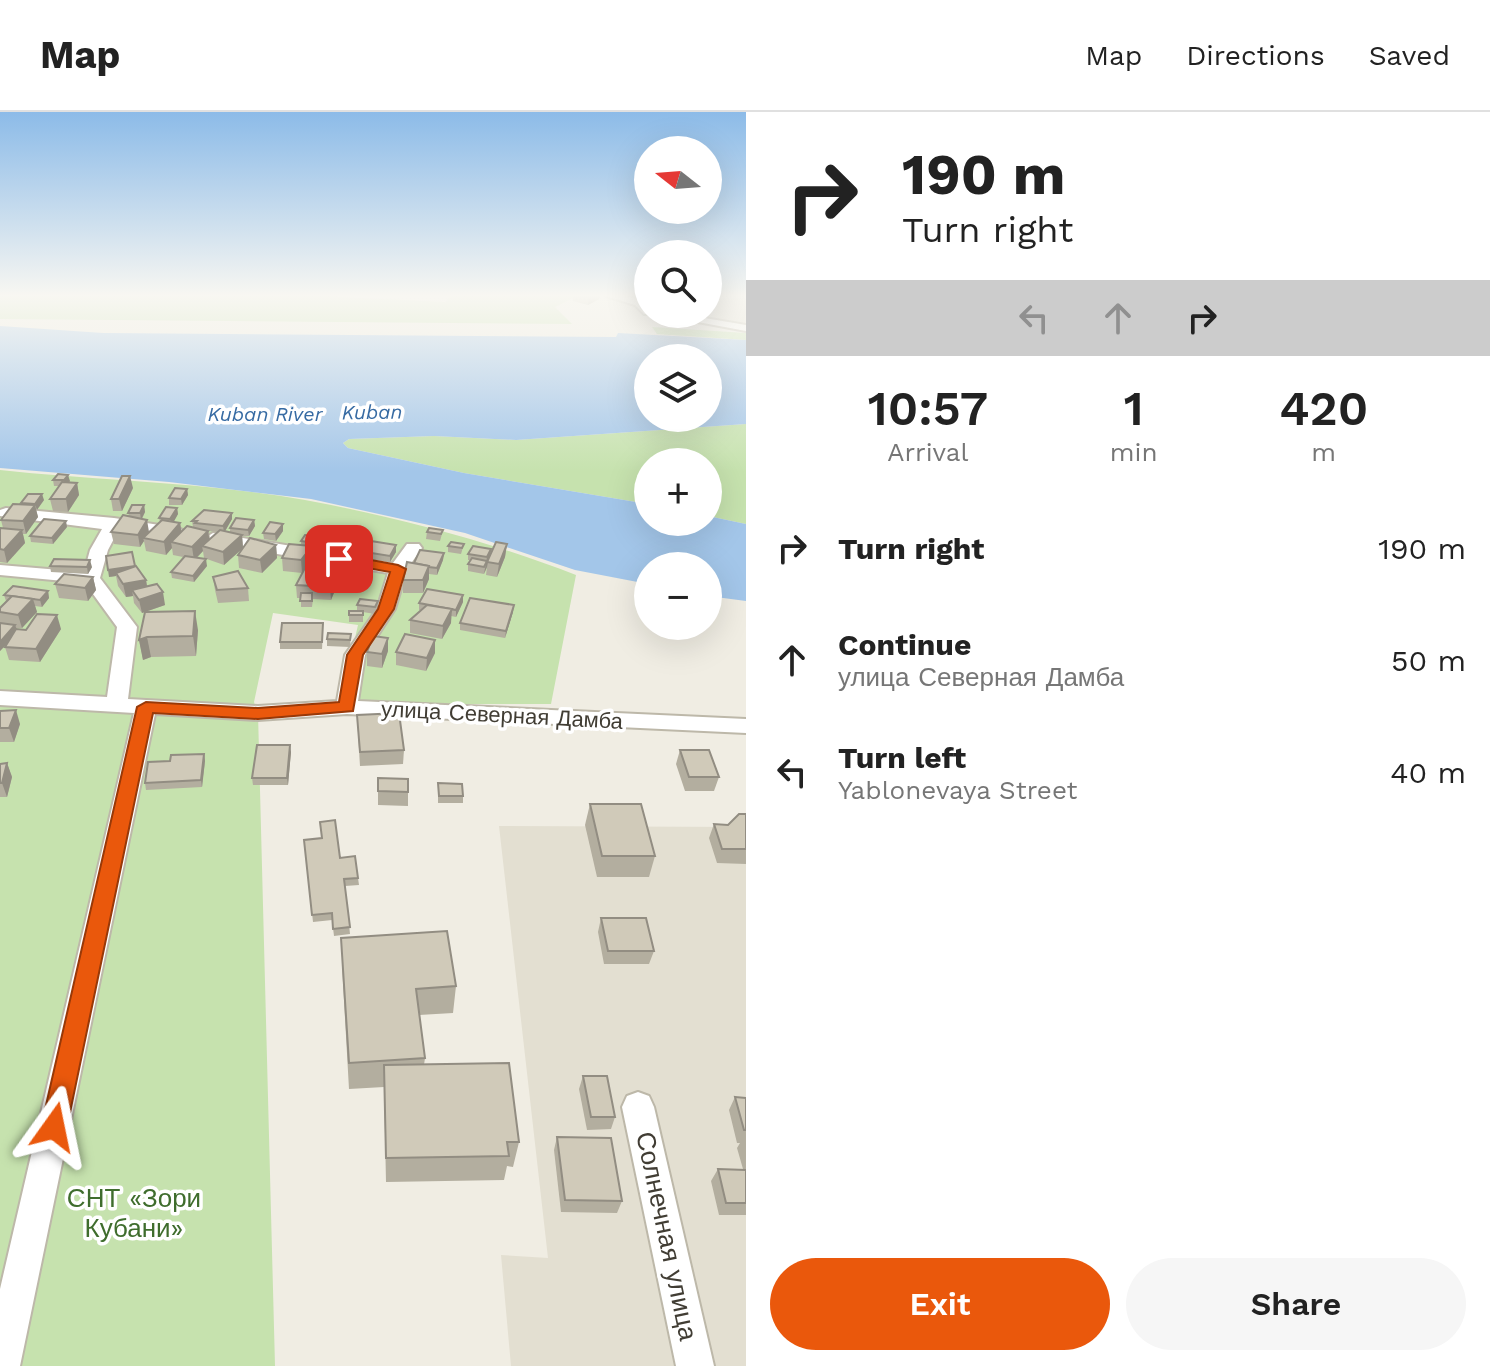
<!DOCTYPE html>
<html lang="en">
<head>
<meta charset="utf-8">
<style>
	body { margin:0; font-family:"Work Sans",sans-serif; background:#f6f6f6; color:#222; height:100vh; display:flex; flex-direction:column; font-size:30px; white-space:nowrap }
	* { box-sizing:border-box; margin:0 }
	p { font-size:26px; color:#767676 }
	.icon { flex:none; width:44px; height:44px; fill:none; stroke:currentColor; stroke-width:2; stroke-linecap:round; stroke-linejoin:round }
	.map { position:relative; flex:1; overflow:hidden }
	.side { display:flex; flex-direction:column; background:#fff; width:744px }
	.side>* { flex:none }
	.hud { background:#fff; color:#222; overflow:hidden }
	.needle { width:52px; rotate:287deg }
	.tools { position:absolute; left:634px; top:24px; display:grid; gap:16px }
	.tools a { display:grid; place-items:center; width:88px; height:88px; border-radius:50%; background:#fff; box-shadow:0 8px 32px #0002; font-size:40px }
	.pin { position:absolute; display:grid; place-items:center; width:68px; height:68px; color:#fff; margin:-34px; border-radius:16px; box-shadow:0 4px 12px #0006 }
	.me { position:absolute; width:88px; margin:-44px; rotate:12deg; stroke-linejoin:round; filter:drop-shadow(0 0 6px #0008) }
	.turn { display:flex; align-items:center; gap:28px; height:168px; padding:0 24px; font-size:36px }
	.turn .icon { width:104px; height:104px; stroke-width:2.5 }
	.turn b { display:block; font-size:56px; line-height:68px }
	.lanes { display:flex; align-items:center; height:76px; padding:0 24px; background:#0003; justify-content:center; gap:40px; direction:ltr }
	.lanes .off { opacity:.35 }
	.eta { display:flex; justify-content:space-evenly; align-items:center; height:136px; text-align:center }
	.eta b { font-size:48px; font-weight:600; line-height:56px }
	.button { display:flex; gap:16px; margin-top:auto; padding:16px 24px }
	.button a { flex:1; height:92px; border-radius:48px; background:#ea580c; color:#fff; font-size:32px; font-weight:600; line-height:92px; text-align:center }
	.button a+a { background:#f6f6f6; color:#222 }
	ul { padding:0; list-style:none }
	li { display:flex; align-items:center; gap:24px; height:112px; padding:0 24px }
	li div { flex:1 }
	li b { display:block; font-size:30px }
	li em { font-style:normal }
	header { display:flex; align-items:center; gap:48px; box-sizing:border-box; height:112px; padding:0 40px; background:#fff; border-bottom:2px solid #e0e0e0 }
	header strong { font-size:38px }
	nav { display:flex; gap:44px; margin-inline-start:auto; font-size:28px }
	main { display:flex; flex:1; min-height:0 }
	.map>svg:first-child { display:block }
	.residential { fill:#e3dfd1 }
	.green { fill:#c6e2ae }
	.water { fill:#a3c6e9; fill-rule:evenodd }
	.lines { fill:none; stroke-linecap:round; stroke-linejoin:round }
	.minor-casing { stroke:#bdb8a9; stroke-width:4 }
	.minor { fill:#fff; fill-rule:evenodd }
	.wall { fill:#b3ae9f; fill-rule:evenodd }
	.shaded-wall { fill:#928d82 }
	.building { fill:#d0cab9; stroke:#928d82; stroke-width:2 }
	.route { fill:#ea580c; stroke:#983908; stroke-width:2 }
	.labels { text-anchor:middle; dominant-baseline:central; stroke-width:7; stroke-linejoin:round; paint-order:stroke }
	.far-water-label { font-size:20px; font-style:italic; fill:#376ba3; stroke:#fff }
	.street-label { font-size:22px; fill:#413d34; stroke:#fff }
	.near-park-label { font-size:26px; fill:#3f6d2d; stroke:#fff }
	.near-street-label { font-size:26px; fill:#413d34; stroke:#fff }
</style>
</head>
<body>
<header>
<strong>Map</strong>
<nav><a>Map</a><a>Directions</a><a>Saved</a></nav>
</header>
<main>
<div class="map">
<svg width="746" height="1254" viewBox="0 0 746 1254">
	<rect width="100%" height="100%" fill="#f0ede3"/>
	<g class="residential">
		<polygon points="708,184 746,184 746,214 677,202 708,202"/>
		<polygon points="499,714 746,715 746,1254 511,1254 501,1143 548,1146"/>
	</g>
	<g class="green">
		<polygon points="0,184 324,184 445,190 451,184 577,184 555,195 572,212 0,207"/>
		<polygon points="652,215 746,221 746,228 657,222"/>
		<polygon points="746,312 746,412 708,404 708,350 648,350 648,392 464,361 348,336 343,331 349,327 434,324 516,328"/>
		<path d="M0 358C101 369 204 370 305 388 396 405 489 429 576 463L551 592H412L341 587 358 513 273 501 254 590 258 601 275 1254H0Z"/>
	</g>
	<path class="water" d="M0 214 103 221 616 225 618 221 746 228V312L516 328 434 324 349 327 343 331 348 336 464 361 648 392V410H708V404L746 412V489L708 484V454H648V472L575 458 465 421 311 387 169 370 0 356ZM648 246H708V306H648Z"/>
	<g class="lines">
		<g class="minor-casing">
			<g id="minor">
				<polygon points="606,184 625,184 643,189 648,194 648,202 652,202 644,202 635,193"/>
				<polygon points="655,202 681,202 746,213 746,219"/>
				<polygon points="6,396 114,406 179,416 187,421 179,426 118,419 108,438 100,466 137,515 128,587 258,594 337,589 345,543 377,497 388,461 207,430 205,426 213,421 393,451 407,432 419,432 422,436 407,457 395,497 365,543 358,589 746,607 746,621 347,602 258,608 155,602 20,1254 0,1254 0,1177 134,601 0,593 0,579 107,585 117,515 85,471 0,463 0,453 84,460 90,438 102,417 0,404 0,398"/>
				<polygon points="638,980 649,984 654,995 714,1254 676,1254 622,995 627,984"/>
			</g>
		</g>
		<use href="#minor" class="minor"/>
	</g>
	<g class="wall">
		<polygon points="573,184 600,184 599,187 588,193 573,189"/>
		<polygon points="53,368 70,369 68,371 77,371 79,383 68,400 53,399 50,387 59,374 54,374"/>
		<polygon points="133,376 122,399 113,399 111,387"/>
		<polygon points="187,377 188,383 182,393 169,393 169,386"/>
		<polygon points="44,388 36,398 38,405 26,422 23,422 25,431 7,451 0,450 0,416 3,416 1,408 21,392"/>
		<path d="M144 393 145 400 142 407 149 421 160 410 159 406 177 396 178 402 173 410 180 411 182 420 196 416 193 415 192 409 232 401V407L225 419 230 420V416L254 408 255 414 249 424H242L243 436 224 453 204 446 203 439 197 446 207 454 194 470 172 466 171 460 183 445 173 443 172 436 166 443 146 439 144 429 140 435 114 432 111 420 129 404 128 401ZM209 419 217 420 210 427Z"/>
		<polygon points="67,415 53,432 31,430 30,424"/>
		<polygon points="443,418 440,429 426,427 427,420"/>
		<polygon points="283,419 276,429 264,427 263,421"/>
		<polygon points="324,427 325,433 321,439 312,437 313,446 308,454 337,458 338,471 331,488 313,487 312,495 301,495 301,486 297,486 296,473 302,461 283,459 282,446 301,433 301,429"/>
		<polygon points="464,432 461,442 448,440 448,434"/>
		<polygon points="507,432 505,445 497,465 486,463 487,455 484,462 468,459 468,452 470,448 468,448 468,442 491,437 490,443"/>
		<polygon points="276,433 277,446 262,461 239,456 238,443"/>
		<polygon points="335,435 358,437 354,444 335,441"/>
		<polygon points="365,440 396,440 390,450 365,446"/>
		<polygon points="444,441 443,448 437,463 429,462 429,467 423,481 403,481 403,468 414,451"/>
		<polygon points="50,454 92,455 88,462 51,460"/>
		<polygon points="135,454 146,468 147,474 165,493 142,501 134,491 133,484 126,485 118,474 116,464 109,465"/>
		<polygon points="93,465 96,478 88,489 59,486 55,472"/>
		<polygon points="213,465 248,476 249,489 218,491 215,478"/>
		<polygon points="48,479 49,486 42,495 35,494 37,500 22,516 16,516 17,517 61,517 40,550 9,548 5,535 6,533 0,539 0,496 6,489 4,483"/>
		<polygon points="378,489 378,496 375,502 363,500 363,510 349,510 349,499 357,499 357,493"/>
		<polygon points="463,490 456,505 451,504 451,511 442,527 410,521 410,508 421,498 419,498 419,491"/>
		<polygon points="145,500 198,518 196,544 151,545 143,548 139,528"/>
		<polygon points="513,500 505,526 460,518 460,511"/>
		<polygon points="323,518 322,537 280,537 280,530"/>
		<polygon points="351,522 350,535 327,534 327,527"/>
		<polygon points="435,528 435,541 426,559 396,553 396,540"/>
		<polygon points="388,539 382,556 367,554 367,540"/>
		<polygon points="0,599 20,612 14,630 0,630"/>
		<polygon points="357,603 404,638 403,652 360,654"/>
		<polygon points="680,638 719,665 714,679 685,679 676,652"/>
		<polygon points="291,640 288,673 253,673 252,666"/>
		<polygon points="204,642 205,649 202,675 146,678 145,671 170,649"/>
		<polygon points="7,651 12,665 7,685 0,685 0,652"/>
		<polygon points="378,666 408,667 408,694 378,693"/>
		<polygon points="438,671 463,684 463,691 438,691"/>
		<polygon points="590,692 655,744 649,765 597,765 585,713"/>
		<polygon points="746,702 746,752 717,751 709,726 714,712 728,713"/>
		<polygon points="304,728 340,746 358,766 359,773 345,774 350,822 334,824 332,808 313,810"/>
		<polygon points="601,806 654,839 649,852 604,852 598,820"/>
		<polygon points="342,853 456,874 453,901 419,903 425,946 424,953 519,1030 513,1055 507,1054 504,1068 386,1070 384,975 349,977"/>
		<polygon points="583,964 615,1005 611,1017 587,1018 579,977"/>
		<polygon points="735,985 746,986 746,1103 719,1103 711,1069 718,1057 743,1057 737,1036 740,1031 737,1031 729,998"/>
		<polygon points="557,1025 622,1089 617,1101 561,1100 554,1038"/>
	</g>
	<g class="shaded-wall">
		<polygon points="589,184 600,184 599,187 588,193"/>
		<polygon points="68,363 70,369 65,375 64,368"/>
		<polygon points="130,364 133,376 122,399 119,387"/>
		<polygon points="77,371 79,383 68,400 66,387"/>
		<polygon points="187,377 188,383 182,393 181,387"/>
		<polygon points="42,382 44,388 37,398 35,392"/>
		<polygon points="35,393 38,405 26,422 23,409"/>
		<polygon points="144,393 145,400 141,408 140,401"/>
		<polygon points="177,396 178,402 172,413 170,407"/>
		<polygon points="232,401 232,407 224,421 223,414"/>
		<polygon points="147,408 149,420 143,426 144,429 140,435 138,423"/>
		<polygon points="254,408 255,414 249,424 248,418"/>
		<polygon points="66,409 67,415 53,432 52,426"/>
		<polygon points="180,411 182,423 171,430 172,436 166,443 164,430"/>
		<polygon points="283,412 283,419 276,429 275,422"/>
		<polygon points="22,418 25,431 7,451 4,438"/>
		<polygon points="208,419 210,431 202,434 203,439 194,448 192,435"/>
		<polygon points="242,423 243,436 224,453 223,440"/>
		<polygon points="324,427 325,433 321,439 321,432"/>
		<polygon points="358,431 358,437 354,444 354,438"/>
		<polygon points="507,432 505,445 497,465 499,452"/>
		<polygon points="276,433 277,446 262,461 260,448"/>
		<polygon points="396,433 396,440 390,450 390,444"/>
		<polygon points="312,434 313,446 302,461 301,448"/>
		<polygon points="491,437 487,455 484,462 487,445"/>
		<polygon points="444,441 443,448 437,463 437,456"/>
		<polygon points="206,447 207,454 194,470 193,464"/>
		<polygon points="90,448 92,455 88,462 87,455"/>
		<polygon points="135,454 116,461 116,464 109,465 108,458"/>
		<polygon points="429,454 429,467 423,481 423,468"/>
		<polygon points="337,458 338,471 331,488 330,475"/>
		<polygon points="93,465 96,478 88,489 85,476"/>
		<polygon points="146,468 148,481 132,478 133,484 126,485 123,472"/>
		<polygon points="48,479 49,486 42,495 40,488"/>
		<polygon points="163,480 165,493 142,501 139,488"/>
		<polygon points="463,483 463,490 456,505 456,498"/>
		<polygon points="33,487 37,500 22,516 18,503"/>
		<polygon points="514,493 513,500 505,526 506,519"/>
		<polygon points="452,497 451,511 442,527 443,514"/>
		<polygon points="195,499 198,518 196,544 193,524"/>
		<polygon points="57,503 61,517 40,550 36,537"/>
		<polygon points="15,513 18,520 0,539 0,530"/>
		<polygon points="147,525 151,545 143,548 139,528"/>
		<polygon points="388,526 388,539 382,556 382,542"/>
		<polygon points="435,528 435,541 426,559 427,546"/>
		<polygon points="16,598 20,612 14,630 9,616"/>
		<polygon points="290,633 291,640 288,673 287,666"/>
		<polygon points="204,642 205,649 202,675 201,668"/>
		<polygon points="7,651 12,665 7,685 2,671"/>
	</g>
	<g class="building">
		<polygon points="58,362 68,363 64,368 53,368"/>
		<polygon points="122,364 130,364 119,387 111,387"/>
		<polygon points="62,370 77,371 66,387 50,387"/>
		<polygon points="175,376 187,377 181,387 169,386"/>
		<polygon points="28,382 42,382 35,392 21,391"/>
		<polygon points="13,392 35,393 23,409 1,408"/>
		<polygon points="132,393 144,393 140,401 128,401"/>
		<polygon points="166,395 177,396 170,407 159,406"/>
		<polygon points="204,398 232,401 223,414 195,411 197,409 192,409"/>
		<polygon points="123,403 147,408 138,423 111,420"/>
		<polygon points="236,406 254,408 248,418 230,416"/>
		<polygon points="44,407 66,409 52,426 30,424"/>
		<polygon points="162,408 180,411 164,430 143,426"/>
		<polygon points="270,410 283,412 275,422 263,421"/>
		<polygon points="187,414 208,419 192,435 171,430"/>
		<polygon points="0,416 22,418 4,438 0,437"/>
		<polygon points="429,416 443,418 441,422 427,420"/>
		<polygon points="220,418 242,423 223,440 202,434"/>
		<polygon points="305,423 324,427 321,432 301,429"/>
		<polygon points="250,426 276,433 260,448 238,443"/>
		<polygon points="339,428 358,431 354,438 335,435"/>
		<polygon points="371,429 396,433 390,444 365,440"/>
		<polygon points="451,430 464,432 462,436 448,434"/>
		<polygon points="496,430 507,432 499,452 487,450"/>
		<polygon points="289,432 312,434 301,448 282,446"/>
		<polygon points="473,434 491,437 487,445 468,442"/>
		<polygon points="420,438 444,441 437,456 429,455 429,454 414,451"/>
		<polygon points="132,440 135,454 108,458 106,444"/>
		<polygon points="185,444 206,447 193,464 171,460"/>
		<polygon points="472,446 487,449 484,455 468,452"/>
		<polygon points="54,447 90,448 87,455 50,454"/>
		<polygon points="407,450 429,454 423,468 403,468"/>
		<polygon points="136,454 146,468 123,472 116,461"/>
		<polygon points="306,454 337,458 330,475 296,473"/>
		<polygon points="238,459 248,476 217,478 213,465"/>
		<polygon points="64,462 93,465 85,476 55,472"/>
		<polygon points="157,472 163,480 139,488 132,478"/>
		<polygon points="13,474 48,479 40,488 4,483"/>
		<polygon points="427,477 463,483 456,498 419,491"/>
		<polygon points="301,481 312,481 312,489 300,489"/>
		<polygon points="12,484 33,487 18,503 0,500 0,496"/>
		<polygon points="470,486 514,493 506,519 460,511"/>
		<polygon points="360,487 378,489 375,495 357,493"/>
		<polygon points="427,493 452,497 443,514 410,508"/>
		<polygon points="195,499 193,524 147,525 139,528 145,500"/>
		<rect x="349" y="499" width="14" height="4"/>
		<polygon points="37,502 57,503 36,537 5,535 16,517 26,518"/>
		<polygon points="0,511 15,513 0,530"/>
		<polygon points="282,511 323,511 322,530 280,530"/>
		<polygon points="328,521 351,522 350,528 327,527"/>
		<polygon points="405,522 435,528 427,546 396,540"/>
		<polygon points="373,524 388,526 382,542 367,540"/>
		<polygon points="16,598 9,616 0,616 0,599"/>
		<polygon points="399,601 404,638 360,640 357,603"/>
		<polygon points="257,633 290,633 287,666 252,666"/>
		<polygon points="680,638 709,638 719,665 689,665"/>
		<polygon points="204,642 201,668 145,671 148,650 170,649 171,643"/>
		<polygon points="7,651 2,671 0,671 0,652"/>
		<polygon points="378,666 408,667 408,680 378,679"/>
		<polygon points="438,671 462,672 463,684 439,684"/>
		<polygon points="590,692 641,692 655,744 602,744"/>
		<polygon points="739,702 746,702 746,737 722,737 714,712 728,713"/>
		<polygon points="335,708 340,746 355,744 358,766 344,767 350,815 333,817 332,801 312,803 304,728 322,726 320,710"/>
		<polygon points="601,806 646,806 654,839 608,839"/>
		<polygon points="447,819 456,874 416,877 425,946 349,951 341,826"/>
		<polygon points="509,951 519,1030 507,1030 509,1044 386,1046 384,953"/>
		<polygon points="583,964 607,964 615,1005 591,1005"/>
		<polygon points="735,985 746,986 746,1018 744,1018"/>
		<polygon points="557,1025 611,1026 622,1089 565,1088"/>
		<polygon points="718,1057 746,1058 746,1091 726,1091"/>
	</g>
	<linearGradient id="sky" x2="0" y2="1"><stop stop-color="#8cbbe8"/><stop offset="0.51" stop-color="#f8f7f2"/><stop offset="1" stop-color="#f8f7f2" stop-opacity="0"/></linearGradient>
	<rect width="746" height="360" fill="url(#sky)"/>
	<polygon class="route" points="339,442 398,453 406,457 394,497 363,543 353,599 258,607 153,601 67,1015 63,1024 54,1027 44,1024 41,1015 137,595 146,590 258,596 339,590 347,543 378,497 390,460 334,450 334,444"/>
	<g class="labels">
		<g class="far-water-label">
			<text transform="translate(372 300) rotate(-1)">Kuban</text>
			<text x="265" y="302">Kuban River</text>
		</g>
		<g class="street-label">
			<text transform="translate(502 603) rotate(3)">улица Северная Дамба</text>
		</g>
		<g class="near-park-label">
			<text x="134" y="1086">СНТ «Зори<tspan x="134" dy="30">Кубани»</tspan></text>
		</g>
		<g class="near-street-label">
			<text transform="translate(667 1124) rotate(78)">Солнечная улица</text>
		</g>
	</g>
</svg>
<div class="tools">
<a><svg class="needle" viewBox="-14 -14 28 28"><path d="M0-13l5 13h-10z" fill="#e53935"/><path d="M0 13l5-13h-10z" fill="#767676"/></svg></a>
<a><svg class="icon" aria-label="search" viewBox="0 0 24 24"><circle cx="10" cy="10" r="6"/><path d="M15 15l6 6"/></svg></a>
<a><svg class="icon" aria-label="layers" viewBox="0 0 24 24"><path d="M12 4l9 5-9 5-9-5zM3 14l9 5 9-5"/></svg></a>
<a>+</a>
<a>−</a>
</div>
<div class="pin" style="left:339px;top:447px;background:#d93025"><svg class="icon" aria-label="arrive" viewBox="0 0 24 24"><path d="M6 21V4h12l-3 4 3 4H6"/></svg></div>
<svg class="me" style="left:54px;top:1015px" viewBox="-20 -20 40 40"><path d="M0-17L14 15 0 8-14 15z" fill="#ea580c" stroke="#fff" stroke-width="4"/></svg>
</div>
<section class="side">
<div class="hud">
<div class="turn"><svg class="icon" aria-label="right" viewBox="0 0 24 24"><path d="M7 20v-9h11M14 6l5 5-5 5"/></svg><div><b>190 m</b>Turn right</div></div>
<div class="lanes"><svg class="icon off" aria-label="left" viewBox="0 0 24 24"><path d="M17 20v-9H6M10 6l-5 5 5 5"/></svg><svg class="icon off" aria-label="ahead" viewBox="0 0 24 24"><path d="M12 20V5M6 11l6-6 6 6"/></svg><svg class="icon" aria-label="right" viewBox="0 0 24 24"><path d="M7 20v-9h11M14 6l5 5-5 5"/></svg></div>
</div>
<div class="eta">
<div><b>10:57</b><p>Arrival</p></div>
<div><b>1</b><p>min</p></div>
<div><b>420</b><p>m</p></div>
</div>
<ul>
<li><svg class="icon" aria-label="right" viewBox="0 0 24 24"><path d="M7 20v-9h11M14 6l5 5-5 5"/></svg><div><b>Turn right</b></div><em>190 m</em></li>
<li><svg class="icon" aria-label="ahead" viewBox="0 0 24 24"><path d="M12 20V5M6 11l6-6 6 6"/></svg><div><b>Continue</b><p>улица Северная Дамба</p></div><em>50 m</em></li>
<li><svg class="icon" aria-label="left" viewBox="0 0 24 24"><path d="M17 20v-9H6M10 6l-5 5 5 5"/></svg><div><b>Turn left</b><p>Yablonevaya Street</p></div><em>40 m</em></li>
</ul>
<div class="button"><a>Exit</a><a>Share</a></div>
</section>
</main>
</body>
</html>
